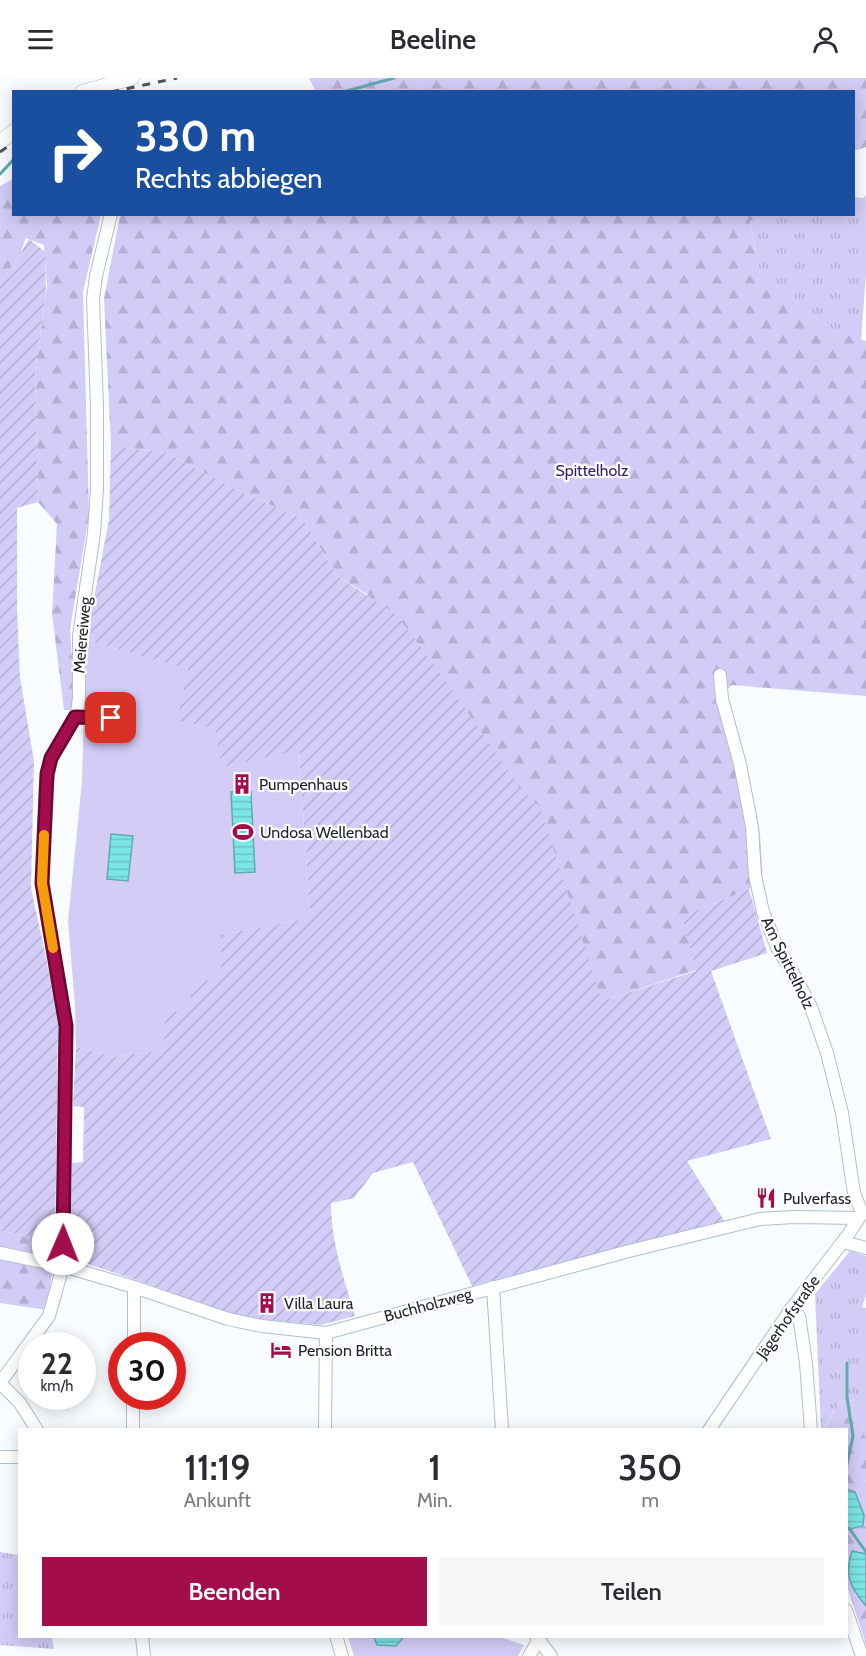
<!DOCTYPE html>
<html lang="de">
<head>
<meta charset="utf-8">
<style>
	body { margin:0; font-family:Cabin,sans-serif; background:#f7f7f7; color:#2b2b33; height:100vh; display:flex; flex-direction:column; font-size:22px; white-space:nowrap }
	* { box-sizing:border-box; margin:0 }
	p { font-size:20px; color:#7c7c81 }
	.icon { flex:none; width:33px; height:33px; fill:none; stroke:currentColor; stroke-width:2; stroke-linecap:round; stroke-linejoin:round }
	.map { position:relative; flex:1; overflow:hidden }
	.drawer { position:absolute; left:18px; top:1350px; width:830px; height:210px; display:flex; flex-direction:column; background:#fff; border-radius:0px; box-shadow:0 3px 15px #0003 }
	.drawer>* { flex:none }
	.guide { position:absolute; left:12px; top:12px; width:843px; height:126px; border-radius:0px; box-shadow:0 3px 15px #0003; background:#1a4fa0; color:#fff; overflow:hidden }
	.speed { position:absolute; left:18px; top:1254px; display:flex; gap:12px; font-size:30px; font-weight:700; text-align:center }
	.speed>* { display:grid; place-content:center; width:78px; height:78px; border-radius:50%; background:#fff; box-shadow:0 3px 15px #0003; line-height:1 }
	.speed small { font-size:15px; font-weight:400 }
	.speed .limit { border:9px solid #d22; background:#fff; color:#111 }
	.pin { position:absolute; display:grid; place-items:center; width:51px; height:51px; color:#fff; margin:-26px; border-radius:12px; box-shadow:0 3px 9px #0006 }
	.me { position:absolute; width:66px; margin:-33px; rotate:1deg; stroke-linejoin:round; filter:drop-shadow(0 0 4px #0008) }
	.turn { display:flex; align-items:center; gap:21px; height:126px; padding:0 24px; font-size:27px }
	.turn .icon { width:78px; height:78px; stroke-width:2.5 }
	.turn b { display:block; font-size:42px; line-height:51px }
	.eta { display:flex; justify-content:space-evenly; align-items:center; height:102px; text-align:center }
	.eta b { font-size:36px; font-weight:600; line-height:42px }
	.action { display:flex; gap:12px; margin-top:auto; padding:12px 24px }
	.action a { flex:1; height:69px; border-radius:0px; background:#a30d4c; color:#fff; font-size:24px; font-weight:600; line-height:69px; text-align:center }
	.action a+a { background:#f7f7f7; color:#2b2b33 }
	header { display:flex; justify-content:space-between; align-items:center; height:78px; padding:0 24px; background:#fff; font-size:27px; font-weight:600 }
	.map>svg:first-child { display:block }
	.grass { fill:url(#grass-tufts) }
	.forest { fill:url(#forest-firs) }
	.park { fill:#d3ccf7 }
	.garden { fill:url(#garden-furrows) }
	.water { fill:url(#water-rules); stroke:#60abae; stroke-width:1.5 }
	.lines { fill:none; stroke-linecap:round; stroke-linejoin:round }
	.stream { stroke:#60abae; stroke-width:3 }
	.minor-casing { stroke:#aebfce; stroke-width:14 }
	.tertiary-casing { stroke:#aebfce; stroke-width:15 }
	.minor { stroke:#fff; stroke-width:12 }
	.tertiary { stroke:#fff; stroke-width:14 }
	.rail { stroke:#4c5357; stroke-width:3; stroke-dasharray:8 8; stroke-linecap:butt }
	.route-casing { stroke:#6a0831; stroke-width:15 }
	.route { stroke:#a30d4c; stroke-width:10 }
	.slow { stroke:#f59e0b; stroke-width:10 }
	.labels { text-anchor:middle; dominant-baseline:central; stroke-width:4.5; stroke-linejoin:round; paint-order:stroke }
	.park-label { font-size:16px; fill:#39206d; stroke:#fff }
	.street-label { font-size:16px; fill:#1d2429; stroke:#fff }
	.poi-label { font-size:16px; fill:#1d2429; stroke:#fff; text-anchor:start }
</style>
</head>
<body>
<header><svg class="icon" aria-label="menu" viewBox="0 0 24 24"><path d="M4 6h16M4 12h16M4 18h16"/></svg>Beeline<svg class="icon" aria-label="person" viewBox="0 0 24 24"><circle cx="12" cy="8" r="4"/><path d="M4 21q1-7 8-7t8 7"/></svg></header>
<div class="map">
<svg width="866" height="1578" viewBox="0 0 866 1578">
	<defs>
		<pattern id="grass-tufts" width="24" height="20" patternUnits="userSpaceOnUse" patternTransform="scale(1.5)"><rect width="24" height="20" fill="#d3ccf7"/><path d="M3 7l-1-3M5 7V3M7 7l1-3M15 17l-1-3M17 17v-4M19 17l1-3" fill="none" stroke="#b5afd4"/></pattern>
		<pattern id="forest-firs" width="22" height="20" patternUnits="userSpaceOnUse" patternTransform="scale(1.5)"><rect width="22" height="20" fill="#d3ccf7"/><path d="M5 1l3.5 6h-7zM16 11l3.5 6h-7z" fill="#b5afd4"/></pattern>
		<pattern id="garden-furrows" width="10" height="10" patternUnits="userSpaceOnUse" patternTransform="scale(1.5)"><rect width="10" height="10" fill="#d3ccf7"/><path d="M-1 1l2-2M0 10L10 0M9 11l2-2" fill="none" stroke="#b5afd4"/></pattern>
		<pattern id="water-rules" width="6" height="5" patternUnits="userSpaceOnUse" patternTransform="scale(1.5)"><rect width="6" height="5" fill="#7ce5e7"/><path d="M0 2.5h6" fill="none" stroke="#6bc4c6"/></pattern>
	</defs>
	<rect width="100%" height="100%" fill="#f8fcff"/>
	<g class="grass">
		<polygon points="866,117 866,194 861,263 831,251 760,195 750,142 776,137 854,136 854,119 863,120"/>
		<polygon points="850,1173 866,1178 866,1217 862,1229 866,1230 866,1362 853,1322 838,1324 824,1351 821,1351 815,1216"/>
		<polygon points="866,1402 866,1448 863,1448 864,1437 855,1414"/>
		<polygon points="0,1474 19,1477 20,1558 52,1559 54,1571 0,1567"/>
	</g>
	<g class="forest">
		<polygon points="309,0 866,0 866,69 854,73 854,14 316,14"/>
		<polygon points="13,101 14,136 101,137 83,214 89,437 70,551 75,625 72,632 64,632 52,536 57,446 38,424 35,294 47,209 44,167 26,160 19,178 0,206 0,108"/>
		<polygon points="120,137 776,137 750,143 760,195 831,251 866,263 866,618 732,607 726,612 760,755 763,805 683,839 696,892 602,923 367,516 337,498 303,441 245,416 166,375 111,368 104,221"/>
		<polygon points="0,1153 18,1156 55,1171 47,1232 0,1225"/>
		<polygon points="854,1322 866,1362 866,1402 855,1414 846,1411 846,1352 824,1352 838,1324"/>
		<polygon points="866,1448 866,1476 852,1473 855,1515 866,1528 866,1566 846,1505 846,1452"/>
	</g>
	<g class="park">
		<polygon points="86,562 189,591 215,650 299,672 310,840 221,857 221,902 190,932 164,972 114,979 76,969 75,927 68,843 82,703"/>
		<polygon points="497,1558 524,1567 518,1578 354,1578 348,1559"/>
	</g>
	<g class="garden">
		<polygon points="29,161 45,174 46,215 35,294 38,424 17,430 17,532 20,600 34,683 31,810 53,913 58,949 55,1171 18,1156 0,1153 0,206 19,178"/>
		<path d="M111 368 166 375 245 416 303 441 337 498 396 536 448 606 520 710 540 729 602 923 696 893 682 839 749 811 767 875 711 893 771 1061 687 1083 725 1144 656 1160 472 1208 413 1084 373 1095 354 1120 331 1125C331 1165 344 1200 355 1238L321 1247 234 1239 151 1207 70 1180 72 1085 83 1084 84 1029 73 1028 76 969 114 979 164 972 165 935 190 932 192 903 221 902V857L310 840 299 672 222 689 215 650 177 642 188 591 86 562 109 442Z"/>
	</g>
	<g class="water">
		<polygon points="231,714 251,714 255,794 235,795"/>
		<polygon points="111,756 133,758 128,803 107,801"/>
		<polygon points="846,1411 855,1414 864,1437 863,1448 846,1452"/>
		<path d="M852 1473 866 1476V1528C850 1509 844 1498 852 1473Z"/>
		<polygon points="374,1559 402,1559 402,1561 396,1568 377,1567"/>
	</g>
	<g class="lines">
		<g class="stream">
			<polyline points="343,14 394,0"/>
			<polyline points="0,96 14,81"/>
			<polyline points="846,1391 853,1358 847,1319 847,1285"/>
			<polyline points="849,1450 866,1474"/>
		</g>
		<g class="minor-casing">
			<g id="minor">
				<polyline points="720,597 722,621 740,686 752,749 755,797 763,834 777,869 797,902 811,929 827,975 842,1035 854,1115 862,1135"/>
				<polyline points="75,639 111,640"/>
				<polyline points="843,1164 866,1170"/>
				<polyline points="0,1175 63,1188 134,1209 228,1241 262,1248 326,1255 629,1173 760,1141 794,1139 859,1140"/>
				<polyline points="493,1209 502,1352"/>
				<polyline points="791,1231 799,1238 806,1285 811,1352"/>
				<polyline points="134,1268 134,1209"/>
				<polyline points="0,1305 49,1238 63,1188 66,948 42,805 46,709 51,680 71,647 77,635 79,620 79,558 94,455 97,411 97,328 93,221 96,198 111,136"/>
				<polyline points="0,1305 20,1325 37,1352"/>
				<polyline points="133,1352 133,1318"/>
				<polyline points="325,1352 326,1255"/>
				<polyline points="709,1352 791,1231 848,1157 862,1135"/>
				<polyline points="0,1379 20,1379"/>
				<polyline points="846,1532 862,1578"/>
				<polyline points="142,1558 144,1578"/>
				<polyline points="336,1558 342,1578"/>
				<polyline points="536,1558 551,1578"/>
				<polyline points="529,1578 541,1558"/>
			</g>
		</g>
		<g class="tertiary-casing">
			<g id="tertiary">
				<polyline points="82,14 132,0"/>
				<polyline points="0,64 14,53"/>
			</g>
		</g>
		<use href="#minor" class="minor"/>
		<use href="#tertiary" class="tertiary"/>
		<g class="rail">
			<polyline points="111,14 177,0"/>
			<polyline points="0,74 14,64"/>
		</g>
	</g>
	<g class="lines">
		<g class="route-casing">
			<polyline id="route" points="63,1166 66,948 42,805 47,696 51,680 75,639 111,640"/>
		</g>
		<use href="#route" class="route"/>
		<polyline class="slow" points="44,757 42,805 53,870"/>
	</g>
	<defs>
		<g id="building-bare" transform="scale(1.62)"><path d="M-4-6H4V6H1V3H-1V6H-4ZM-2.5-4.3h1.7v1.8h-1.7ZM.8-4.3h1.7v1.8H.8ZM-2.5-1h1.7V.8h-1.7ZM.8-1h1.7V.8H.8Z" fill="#a30d4c" stroke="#fff" stroke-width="2.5" paint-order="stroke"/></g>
		<g id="stadium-bare" transform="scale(1.62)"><path d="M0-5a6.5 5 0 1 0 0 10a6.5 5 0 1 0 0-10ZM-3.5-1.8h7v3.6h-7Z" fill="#a30d4c" stroke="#fff" stroke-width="2.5" paint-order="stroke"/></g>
		<g id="restaurant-bare" transform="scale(1.62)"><path d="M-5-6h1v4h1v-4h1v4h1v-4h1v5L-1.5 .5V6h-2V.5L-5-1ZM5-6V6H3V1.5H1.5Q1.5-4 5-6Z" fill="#a30d4c" stroke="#fff" stroke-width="2.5" paint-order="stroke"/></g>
		<g id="hotel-bare" transform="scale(1.62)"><path d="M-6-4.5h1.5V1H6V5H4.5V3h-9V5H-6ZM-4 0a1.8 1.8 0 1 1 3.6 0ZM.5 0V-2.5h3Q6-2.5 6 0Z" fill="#a30d4c" stroke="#fff" stroke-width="2.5" paint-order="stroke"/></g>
	</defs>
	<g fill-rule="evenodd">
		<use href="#building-bare" x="242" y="706"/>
		<use href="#stadium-bare" x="243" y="754"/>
		<use href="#restaurant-bare" x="766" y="1120"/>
		<use href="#building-bare" x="267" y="1225"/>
		<use href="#hotel-bare" x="281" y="1272"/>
	</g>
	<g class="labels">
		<g class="park-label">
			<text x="592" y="392">Spittelholz</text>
		</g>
		<g class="street-label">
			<text transform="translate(82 557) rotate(-85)">Meiereiweg</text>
			<text transform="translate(788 885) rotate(64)">Am Spittelholz</text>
			<text transform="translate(428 1227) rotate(-15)">Buchholzweg</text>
			<text transform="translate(788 1239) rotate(-55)">Jägerhofstraße</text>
		</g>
		<g class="poi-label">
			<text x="259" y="706">Pumpenhaus</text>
			<text x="260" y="754">Undosa Wellenbad</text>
			<text x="783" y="1120">Pulverfass</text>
			<text x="284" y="1225">Villa Laura</text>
			<text x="298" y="1272">Pension Britta</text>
		</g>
	</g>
</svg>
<div class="speed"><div>22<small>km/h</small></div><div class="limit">30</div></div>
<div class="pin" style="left:111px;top:640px;background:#d93025"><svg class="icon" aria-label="arrive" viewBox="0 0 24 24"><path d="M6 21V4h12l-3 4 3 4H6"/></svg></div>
<svg class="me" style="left:63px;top:1166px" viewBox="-20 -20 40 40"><circle r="19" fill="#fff"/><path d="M0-13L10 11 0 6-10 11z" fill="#a30d4c"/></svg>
<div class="guide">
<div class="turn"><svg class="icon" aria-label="right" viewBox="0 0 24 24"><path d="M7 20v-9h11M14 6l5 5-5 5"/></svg><div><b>330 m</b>Rechts abbiegen</div></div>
</div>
<section class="drawer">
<div class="eta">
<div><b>11:19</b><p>Ankunft</p></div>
<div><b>1</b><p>Min.</p></div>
<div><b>350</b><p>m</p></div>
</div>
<div class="action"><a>Beenden</a><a>Teilen</a></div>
</section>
</div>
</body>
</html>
